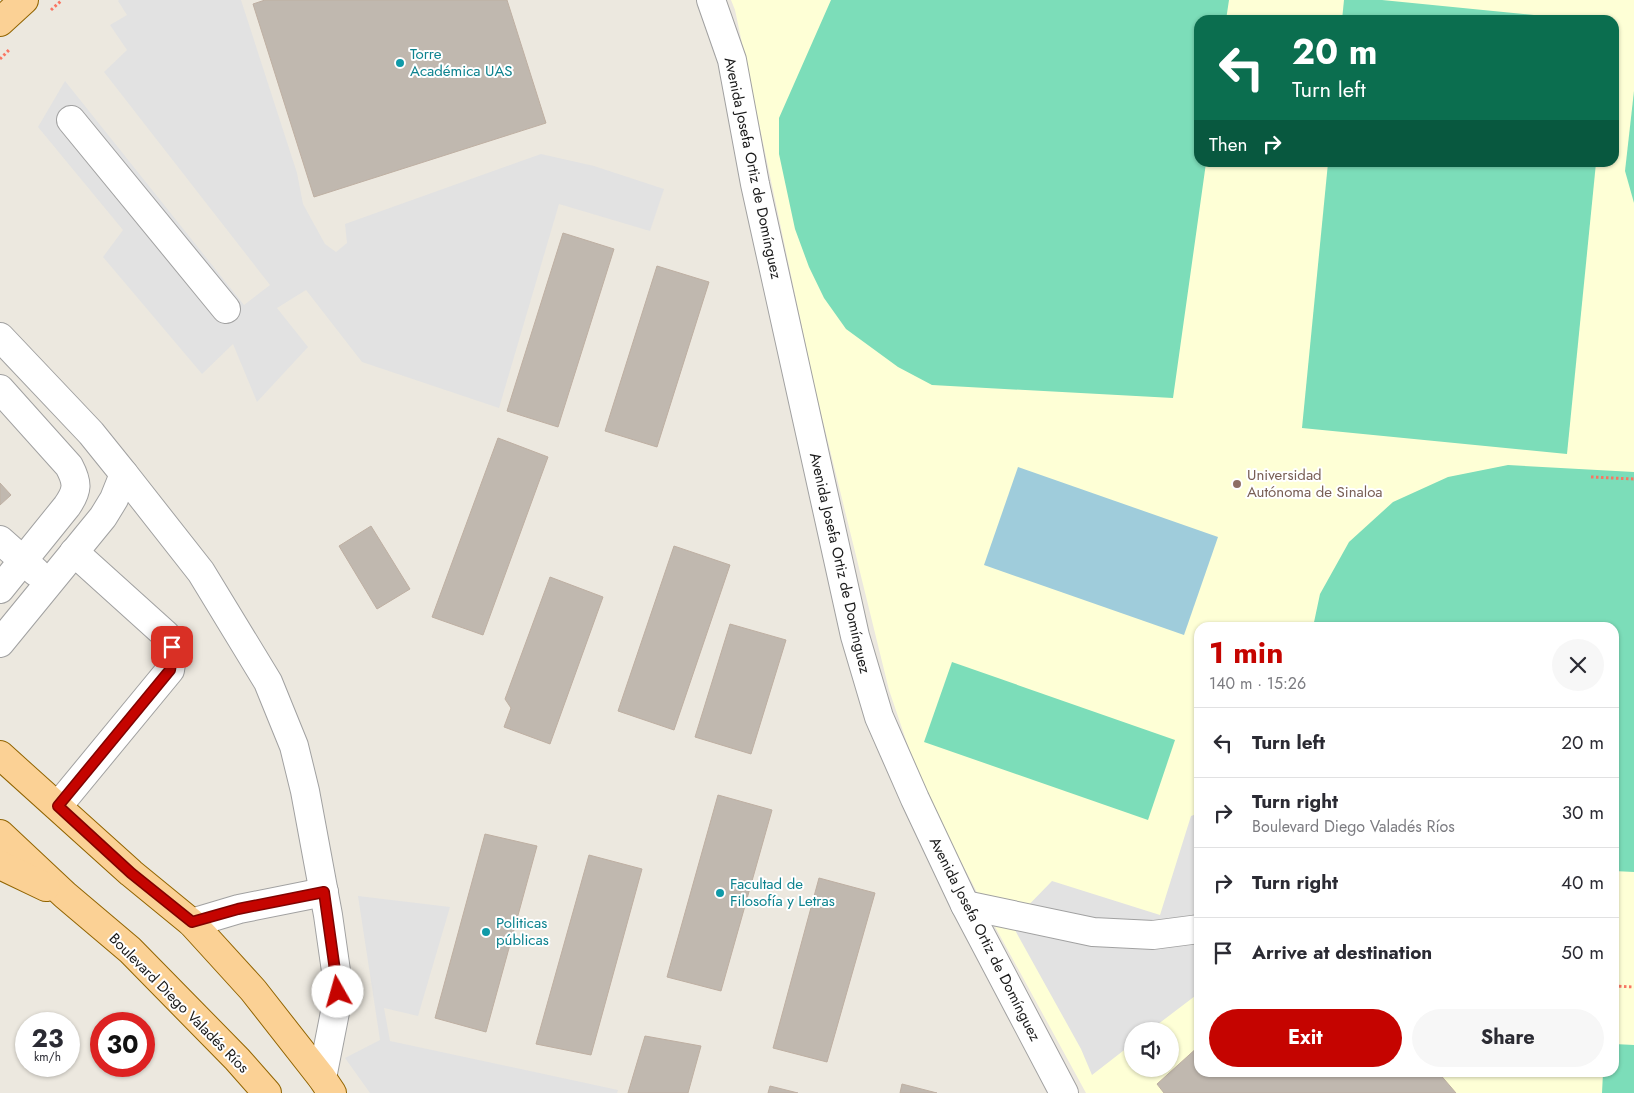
<!DOCTYPE html>
<html lang="en">
<head>
<meta charset="utf-8">
<style>
	body { margin:0; font-family:Jost,sans-serif; background:#f7f7f7; color:#2b2b33; height:100vh; display:flex; flex-direction:column; font-size:19px; white-space:nowrap }
	* { box-sizing:border-box; margin:0 }
	p { font-size:16px; color:#7c7c81 }
	.icon { flex:none; width:28px; height:28px; fill:none; stroke:currentColor; stroke-width:2; stroke-linecap:round; stroke-linejoin:round }
	.map { position:relative; flex:1; overflow:hidden }
	.details { position:absolute; left:1194px; top:622px; width:425px; height:455px; display:flex; flex-direction:column; background:#fff; border-radius:15px; box-shadow:0 1px 4px #0004 }
	.details>* { flex:none }
	.banner { position:absolute; left:1194px; top:15px; width:425px; height:152px; border-radius:15px; box-shadow:0 1px 4px #0004; background:#0b6e4f; color:#fff; overflow:hidden }
	.controls { position:absolute; left:1124px; top:1022px; display:grid; gap:10px }
	.controls a { display:grid; place-items:center; width:55px; height:55px; border-radius:50%; background:#fff; box-shadow:0 1px 4px #0004; font-size:25px }
	.speed { position:absolute; left:15px; top:1012px; display:flex; gap:10px; font-size:25px; font-weight:700; text-align:center }
	.speed>* { display:grid; place-content:center; width:65px; height:65px; border-radius:50%; background:#fff; box-shadow:0 1px 4px #0004; line-height:1 }
	.speed small { font-size:12px; font-weight:400 }
	.speed .limit { border:8px solid #d22; background:#fff; color:#111 }
	.pin { position:absolute; display:grid; place-items:center; width:42px; height:42px; color:#fff; margin:-21px; border-radius:10px; box-shadow:0 2px 8px #0006 }
	.me { position:absolute; width:55px; margin:-28px; rotate:353deg; stroke-linejoin:round; filter:drop-shadow(0 0 4px #0008) }
	.turn { display:flex; align-items:center; gap:18px; height:105px; padding:0 15px; font-size:22px }
	.turn .icon { width:65px; height:65px; stroke-width:2.5 }
	.turn b { display:block; font-size:35px; line-height:42px }
	.then { display:flex; align-items:center; height:48px; padding:0 15px; background:#0003; gap:10px; font-size:19px }
	.round { display:grid; place-items:center; flex:none; width:52px; height:52px; border-radius:26px; background:#f7f7f7 }
	.head { display:flex; align-items:center; justify-content:space-between; height:85px; padding:0 15px }
	h1 { font-size:30px; font-weight:700; line-height:38px; color:#c50400 }
	.cta { display:flex; gap:10px; margin-top:auto; padding:10px 15px }
	.cta a { flex:1; height:58px; border-radius:30px; background:#c50400; color:#fff; font-size:20px; font-weight:700; line-height:58px; text-align:center }
	.cta a+a { background:#f7f7f7; color:#2b2b33 }
	ul { padding:0; list-style:none }
	li { display:flex; align-items:center; gap:15px; height:70px; padding:0 15px; border-top:1px solid #e1e1e2 }
	li div { flex:1 }
	li b { display:block; font-size:19px }
	li em { font-style:normal }
	.map>svg:first-child { display:block }
	.education { fill:#feffd6; fill-rule:evenodd }
	.pitch { fill:#7cddb9 }
	.parking { fill:#e2e2e2 }
	.water { fill:#9fccdb }
	.building { fill:#c0b8af; stroke:#beafa2 }
	.lines { fill:none; stroke-linecap:round; stroke-linejoin:round }
	.minor-casing { stroke:#a1a1a1; stroke-width:30 }
	.major-casing { stroke:#916400; stroke-width:30 }
	.path { stroke:#f97663; stroke-width:3; stroke-dasharray:2.5 2.5; stroke-linecap:butt }
	.minor { stroke:#fff; stroke-width:28 }
	.major { stroke:#fbd195; stroke-width:28 }
	.route-casing { stroke:#800300; stroke-width:12 }
	.route { stroke:#c50400; stroke-width:9 }
	.culture-dot { fill:#0f9aa8; stroke:#fff; stroke-width:2 }
	.education-dot { fill:#8d6e63; stroke:#fff; stroke-width:2 }
	.labels { text-anchor:middle; dominant-baseline:central; stroke-width:4; stroke-linejoin:round; paint-order:stroke }
	.culture-label { font-size:15px; fill:#0d838f; stroke:#fff; text-anchor:start }
	.street-label { font-size:15px; fill:#1a1a1a; stroke:#fff }
	.education-label { font-size:15px; fill:#785e54; stroke:#fff; text-anchor:start }
</style>
</head>
<body>
<div class="map">
<svg width="1634" height="1093" viewBox="0 0 1634 1093">
	<rect width="100%" height="100%" fill="#ece8df"/>
	<path class="education" d="M731 0H1634V1093H1086L993 923 922 787 889 690 815 389 735 10ZM1199 20H1614V162H1199ZM1199 628H1614V1072H1199ZM1132 1031H1170V1069H1132Z"/>
	<g class="pitch">
		<polygon points="831,0 1229,0 1226,20 1199,20 1199,162 1206,163 1173,398 932,385 898,367 846,329 824,298 809,267 795,229 779,154 779,118"/>
		<polygon points="1344,0 1382,0 1584,20 1342,20"/>
		<polygon points="1634,91 1634,203 1625,171"/>
		<polygon points="1328,163 1596,163 1567,454 1302,428"/>
		<polygon points="1508,465 1634,472 1634,872 1614,871 1614,628 1313,627 1320,594 1349,542 1393,502 1448,477"/>
		<polygon points="952,662 1175,740 1148,820 924,742"/>
		<polygon points="1614,1044 1634,1045 1634,1093 1602,1093 1603,1073 1614,1072"/>
	</g>
	<g class="parking">
		<polygon points="119,0 241,0 297,173 303,204 325,244 336,252 347,243 345,224 541,154 594,166 664,189 650,231 559,204 499,408 362,362 306,290 277,308 308,347 257,402 233,344 202,374 103,257 123,230 38,127 65,81 244,305 270,285 104,72 127,50 110,25 127,15 118,1"/>
		<polygon points="1199,813 1199,993 1149,1031 1132,1031 1132,1044 1092,1075 1081,1049 1011,923 1052,881 1160,915 1191,816"/>
		<polygon points="358,896 450,907 418,1016 384,1008 390,1041 618,1090 617,1093 370,1093 345,1058 380,1040"/>
	</g>
	<polygon class="water" points="1018,467 1218,537 1184,635 984,565"/>
	<g class="building">
		<polygon points="265,0 507,0 546,123 314,197 253,4"/>
		<polygon points="563,233 614,249 558,427 507,411"/>
		<polygon points="657,266 709,282 657,447 605,431"/>
		<polygon points="498,438 548,457 483,635 432,617"/>
		<polygon points="0,483 11,495 0,505"/>
		<polygon points="371,526 410,589 377,609 339,546"/>
		<polygon points="674,546 730,565 674,730 618,711"/>
		<polygon points="550,577 603,597 550,744 504,727 511,708 505,699"/>
		<polygon points="730,624 786,640 751,754 695,737"/>
		<polygon points="718,795 772,810 721,991 667,977"/>
		<polygon points="485,834 537,846 486,1032 435,1018"/>
		<polygon points="589,855 642,869 591,1055 536,1044"/>
		<polygon points="819,878 875,893 827,1062 773,1048"/>
		<polygon points="645,1036 701,1046 688,1093 628,1093"/>
		<polygon points="1199,1046 1199,1072 1438,1072 1456,1093 1164,1093 1157,1084"/>
		<polygon points="902,1084 937,1093 900,1093"/>
		<polygon points="770,1086 798,1093 768,1093"/>
	</g>
	<g class="lines">
		<g class="minor-casing">
			<g id="minor">
				<polyline points="711,0 732,60 755,184 855,636 879,717 915,799 965,905 1064,1093"/>
				<polyline points="71,120 226,309"/>
				<polyline points="0,337 91,433 124,474 114,499 103,517 0,643"/>
				<path d="M0 389 69 466C78 483 78 490 67 506L0 589"/>
				<polyline points="124,474 201,572 268,682 294,746 305,791 328,915 339,992 322,1078"/>
				<polyline points="0,540 36,572"/>
				<path d="M58 806 170 670C173 656 172 647 166 635L74 552"/>
				<polyline points="965,905 1093,932 1153,935 1199,929"/>
				<polyline points="192,923 239,909 324,892"/>
			</g>
		</g>
		<g class="major-casing">
			<g id="major">
				<polyline points="0,22 24,0"/>
				<polyline points="0,755 131,873 192,923 253,990 322,1078 332,1093"/>
				<polyline points="0,834 65,895 130,950 237,1059 267,1093"/>
				<polyline points="0,865 46,887"/>
			</g>
		</g>
		<g class="path">
			<polyline points="51,10 62,0"/>
			<polyline points="0,59 10,49"/>
			<polyline points="1591,477 1634,479"/>
			<polyline points="1614,986 1634,987"/>
		</g>
		<use href="#minor" class="minor"/>
		<use href="#major" class="major"/>
	</g>
	<g class="lines">
		<g class="route-casing">
			<polyline id="route" points="172,647 172,658 170,670 58,806 131,873 192,922 238,909 324,892 338,992"/>
		</g>
		<use href="#route" class="route"/>
	</g>
	<g class="culture-dot">
		<circle cx="400" cy="63" r="5"/>
		<circle cx="720" cy="893" r="5"/>
		<circle cx="486" cy="932" r="5"/>
	</g>
	<circle class="education-dot" cx="1237" cy="484" r="5"/>
	<g class="labels">
		<g class="culture-label">
			<text x="410" y="54">Torre<tspan x="410" dy="17">Académica UAS</tspan></text>
			<text x="730" y="884">Facultad de<tspan x="730" dy="17">Filosofía y Letras</tspan></text>
			<text x="496" y="923">Politicas<tspan x="496" dy="17">públicas</tspan></text>
		</g>
		<g class="street-label">
			<text transform="translate(753 168) rotate(78)">Avenida Josefa Ortiz de Domínguez</text>
			<text transform="translate(840 563) rotate(77)">Avenida Josefa Ortiz de Domínguez</text>
			<text transform="translate(985 939) rotate(63)">Avenida Josefa Ortiz de Domínguez</text>
			<text transform="translate(179 1003) rotate(45)">Boulevard Diego Valadés Ríos</text>
		</g>
		<g class="education-label">
			<text x="1247" y="475">Universidad<tspan x="1247" dy="17">Autónoma de Sinaloa</tspan></text>
		</g>
	</g>
</svg>
<div class="controls">
<a><svg class="icon" aria-label="sound" viewBox="0 0 24 24"><path d="M4 9h4l5-4v14l-5-4H4zM17 9q2 3 0 6"/></svg></a>
</div>
<div class="speed"><div>23<small>km/h</small></div><div class="limit">30</div></div>
<div class="pin" style="left:172px;top:647px;background:#d93025"><svg class="icon" aria-label="arrive" viewBox="0 0 24 24"><path d="M6 21V4h12l-3 4 3 4H6"/></svg></div>
<svg class="me" style="left:338px;top:992px" viewBox="-20 -20 40 40"><circle r="19" fill="#fff"/><path d="M0-13L10 11 0 6-10 11z" fill="#c50400"/></svg>
<div class="banner">
<div class="turn"><svg class="icon" aria-label="left" viewBox="0 0 24 24"><path d="M17 20v-9H6M10 6l-5 5 5 5"/></svg><div><b>20 m</b>Turn left</div></div>
<div class="then">Then<svg class="icon" aria-label="right" viewBox="0 0 24 24"><path d="M7 20v-9h11M14 6l5 5-5 5"/></svg></div>
</div>
<section class="details">
<div class="head"><div><h1>1 min</h1><p>140 m · 15:26</p></div><a class="round"><svg class="icon" aria-label="close" viewBox="0 0 24 24"><path d="M6 6l12 12M18 6L6 18"/></svg></a></div>
<ul>
<li><svg class="icon" aria-label="left" viewBox="0 0 24 24"><path d="M17 20v-9H6M10 6l-5 5 5 5"/></svg><div><b>Turn left</b></div><em>20 m</em></li>
<li><svg class="icon" aria-label="right" viewBox="0 0 24 24"><path d="M7 20v-9h11M14 6l5 5-5 5"/></svg><div><b>Turn right</b><p>Boulevard Diego Valadés Ríos</p></div><em>30 m</em></li>
<li><svg class="icon" aria-label="right" viewBox="0 0 24 24"><path d="M7 20v-9h11M14 6l5 5-5 5"/></svg><div><b>Turn right</b></div><em>40 m</em></li>
<li><svg class="icon" aria-label="arrive" viewBox="0 0 24 24"><path d="M6 21V4h12l-3 4 3 4H6"/></svg><div><b>Arrive at destination</b></div><em>50 m</em></li>
</ul>
<div class="cta"><a>Exit</a><a>Share</a></div>
</section>
</div>
</body>
</html>
